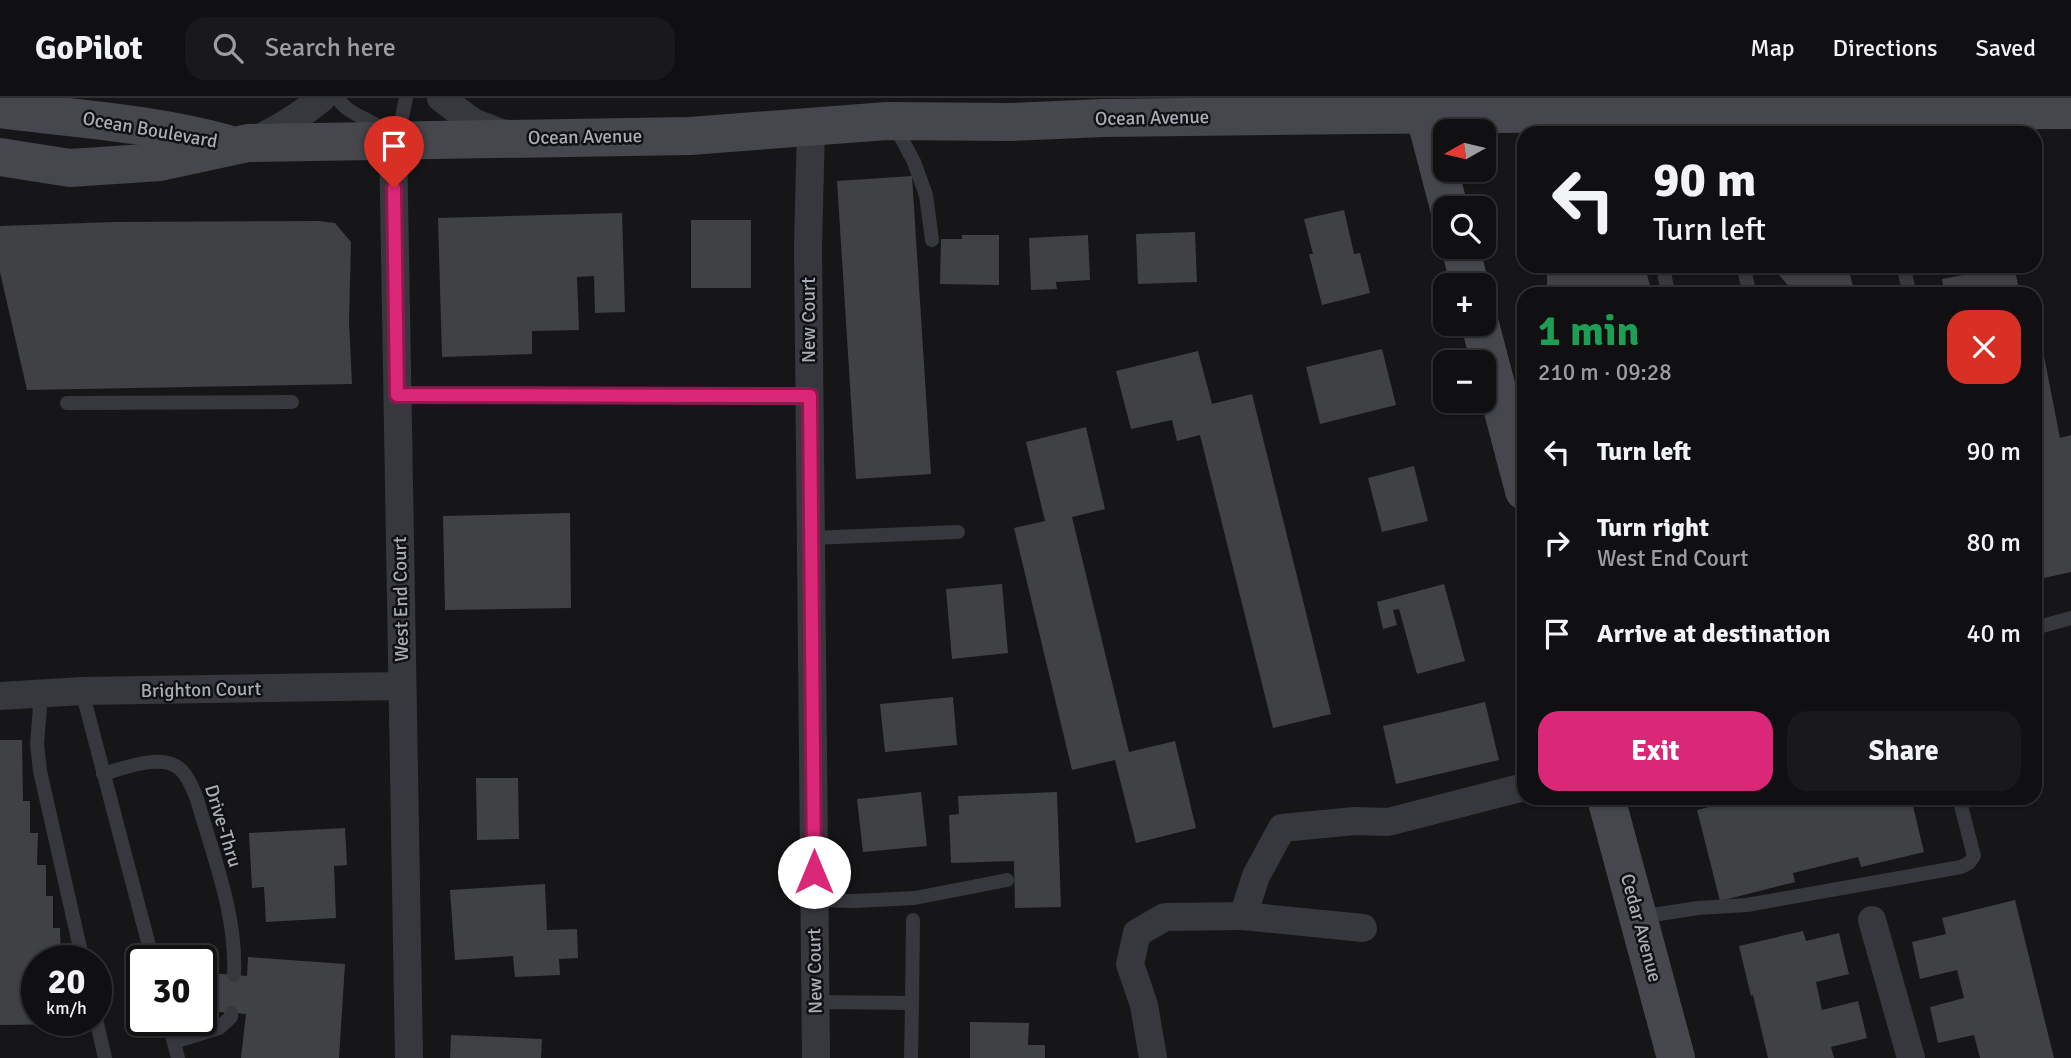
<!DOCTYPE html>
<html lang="en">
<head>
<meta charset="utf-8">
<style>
	body { margin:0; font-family:Signika,sans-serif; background:#19191b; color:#f1f3f6; height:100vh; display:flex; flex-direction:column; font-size:26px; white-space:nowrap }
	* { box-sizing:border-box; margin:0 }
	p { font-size:23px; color:#9c9d9f }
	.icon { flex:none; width:38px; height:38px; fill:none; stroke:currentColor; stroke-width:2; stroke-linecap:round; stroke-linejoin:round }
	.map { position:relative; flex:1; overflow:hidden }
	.drawer { position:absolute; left:1517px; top:189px; width:525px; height:518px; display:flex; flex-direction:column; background:#101012; border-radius:21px; box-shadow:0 2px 5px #0004,0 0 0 2px #303032 }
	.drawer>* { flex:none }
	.banner { position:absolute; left:1517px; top:28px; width:525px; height:147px; border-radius:21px; box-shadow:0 2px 5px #0004,0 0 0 2px #303032; background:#101012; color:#f1f3f6; overflow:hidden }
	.needle { width:46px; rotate:262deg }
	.tools { position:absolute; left:1433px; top:21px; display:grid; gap:14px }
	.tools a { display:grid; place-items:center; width:63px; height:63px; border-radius:14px; background:#101012; box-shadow:0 2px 5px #0004,0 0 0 2px #303032; font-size:35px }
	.speed { position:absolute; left:21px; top:847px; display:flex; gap:14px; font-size:35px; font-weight:700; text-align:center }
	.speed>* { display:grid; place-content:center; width:91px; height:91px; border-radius:50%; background:#101012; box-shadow:0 2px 5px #0004,0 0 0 2px #303032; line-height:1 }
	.speed small { font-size:18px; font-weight:400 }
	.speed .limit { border:4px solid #111; border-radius:10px; background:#fff; color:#111 }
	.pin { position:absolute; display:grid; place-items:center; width:60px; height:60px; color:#fff; margin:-72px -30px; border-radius:50% 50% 50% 0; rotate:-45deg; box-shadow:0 0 7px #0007 }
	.pin .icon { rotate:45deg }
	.me { position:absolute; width:77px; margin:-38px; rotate:0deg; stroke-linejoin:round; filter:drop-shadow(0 0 5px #0008) }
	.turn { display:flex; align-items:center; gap:24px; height:147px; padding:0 21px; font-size:32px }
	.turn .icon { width:91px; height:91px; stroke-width:2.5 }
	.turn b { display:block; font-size:49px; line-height:60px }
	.round { display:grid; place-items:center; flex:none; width:74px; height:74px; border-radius:21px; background:#19191b }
	.headline { display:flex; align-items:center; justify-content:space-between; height:119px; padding:0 21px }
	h1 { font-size:42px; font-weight:800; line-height:52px; color:#1e9e55 }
	.button { display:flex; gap:14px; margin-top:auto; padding:14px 21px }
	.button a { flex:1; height:80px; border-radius:21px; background:#db2777; color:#fff; font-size:28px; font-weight:800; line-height:80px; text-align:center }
	.button a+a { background:#19191b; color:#f1f3f6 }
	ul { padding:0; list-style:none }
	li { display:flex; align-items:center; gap:21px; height:91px; padding:0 21px }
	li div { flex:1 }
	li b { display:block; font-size:26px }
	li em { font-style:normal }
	header { display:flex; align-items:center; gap:42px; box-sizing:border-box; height:98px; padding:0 35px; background:#101012; border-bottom:2px solid #303032 }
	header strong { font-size:33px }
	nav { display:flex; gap:38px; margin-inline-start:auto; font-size:24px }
	.search { width:490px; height:63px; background:#19191b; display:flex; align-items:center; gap:18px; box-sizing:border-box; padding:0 24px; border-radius:21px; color:#9c9d9f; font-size:26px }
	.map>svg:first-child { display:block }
	.building { fill:#404145 }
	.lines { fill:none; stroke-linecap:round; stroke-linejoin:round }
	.lane { stroke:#37383d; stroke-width:14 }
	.street { stroke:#37383d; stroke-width:28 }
	.secondary { stroke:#45474d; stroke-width:38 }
	.route-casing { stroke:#8e194d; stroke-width:18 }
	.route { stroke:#db2777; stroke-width:12 }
	.labels { text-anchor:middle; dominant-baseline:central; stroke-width:5; stroke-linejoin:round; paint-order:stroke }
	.street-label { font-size:19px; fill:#a8adb8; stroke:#111113 }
</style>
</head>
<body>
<header>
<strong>GoPilot</strong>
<div class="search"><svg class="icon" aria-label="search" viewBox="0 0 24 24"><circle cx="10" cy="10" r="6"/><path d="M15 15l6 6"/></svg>Search here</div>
<nav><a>Map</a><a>Directions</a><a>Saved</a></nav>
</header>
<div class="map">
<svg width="2071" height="960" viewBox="0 0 2071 960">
	<rect width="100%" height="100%" fill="#161618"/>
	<g class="building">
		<polygon points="912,78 931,376 856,381 837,83"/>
		<polygon points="1344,112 1354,156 1360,155 1370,195 1322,207 1309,156 1313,156 1304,121"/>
		<polygon points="622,115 625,214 595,215 594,178 577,179 579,232 532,233 532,256 442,259 438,120"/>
		<rect x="691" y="122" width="60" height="68"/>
		<polygon points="319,123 335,125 351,144 349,224 352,286 27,292 0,174 0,128 115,124"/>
		<polygon points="1195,134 1197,184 1138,186 1136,136"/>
		<polygon points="962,137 999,137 999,187 940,186 941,141 962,141"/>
		<polygon points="1088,137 1090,182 1056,184 1057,191 1031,192 1029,140"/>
		<polygon points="1547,168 1645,168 1652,196 1547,196"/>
		<polygon points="1771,168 1851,168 1853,178 1849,173 1855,196 1787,196 1792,192"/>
		<polygon points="2009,168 2014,168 2020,196 1945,196 1942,181"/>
		<polygon points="2041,243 2060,340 2071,337 2071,474 2035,482 2035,244"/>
		<polygon points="1382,251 1396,307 1320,326 1306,269"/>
		<polygon points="1198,253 1212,306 1252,296 1331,616 1273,630 1200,337 1177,343 1172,322 1131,331 1116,273"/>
		<polygon points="1086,329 1105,411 1072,419 1129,654 1175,643 1196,730 1136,745 1115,662 1072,672 1014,430 1045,423 1026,344"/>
		<polygon points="1414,368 1428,423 1382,434 1368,380"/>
		<polygon points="570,415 571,510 445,512 443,418"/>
		<polygon points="1002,486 1008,555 952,561 946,491"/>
		<polygon points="1444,486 1465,563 1417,576 1399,511 1393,512 1397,527 1383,531 1377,504"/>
		<polygon points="953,599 957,647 885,654 880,606"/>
		<polygon points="1485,604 1499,662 1396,686 1383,628"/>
		<polygon points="0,642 22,642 23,703 30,703 30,735 38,735 37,767 46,767 46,798 53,798 53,830 60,830 61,863 37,863 37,922 76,922 76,926 0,927"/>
		<polygon points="476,680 518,680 519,741 477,742"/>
		<polygon points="921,694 927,748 863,754 857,701"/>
		<polygon points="1057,694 1061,809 1015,810 1014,763 951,765 949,717 959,716 958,698"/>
		<polygon points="1745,700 1911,700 1924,754 1861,769 1858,759 1793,775 1795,784 1720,803 1697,712"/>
		<polygon points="345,730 347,767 334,768 336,820 266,824 264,789 252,790 249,735"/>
		<polygon points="545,786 547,832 577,831 578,860 559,861 560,877 515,879 513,858 455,862 450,792"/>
		<polygon points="2015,802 2054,960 1980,960 1974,937 1938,945 1930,909 1964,900 1957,872 1920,881 1912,844 1946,836 1942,820"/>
		<polygon points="1803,833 1806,843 1839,835 1849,876 1816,884 1822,912 1858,903 1867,940 1831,949 1834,960 1768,960 1753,897 1751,898 1739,848"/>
		<polygon points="248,859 345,866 339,960 241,960 246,916 207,913 209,875 247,878"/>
		<polygon points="970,924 1029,925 1028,947 1045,947 1045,960 970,960"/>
		<polygon points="451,937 542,941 541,960 450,960"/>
	</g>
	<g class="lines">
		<g class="lane">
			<path d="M338 0C348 20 380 21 393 42L399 33 406 0"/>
			<polyline points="895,28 914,64 926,97 932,142"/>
			<polyline points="1663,168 1668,196"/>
			<polyline points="1743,168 1750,196"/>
			<polyline points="1903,168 1910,196"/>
			<polyline points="397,297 809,298"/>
			<polyline points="67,305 292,304"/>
			<polyline points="811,440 958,434"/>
			<polyline points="2035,530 2071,520"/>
			<polyline points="82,593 153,863"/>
			<polyline points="41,596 37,646 40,673 83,863"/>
			<path d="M103 676C124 670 162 655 180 671 188 678 193 691 197 701 213 758 237 817 234 877"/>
			<polyline points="814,802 855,803 915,800 1007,782"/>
			<polyline points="1640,819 1698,810 1747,807 1961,769 1969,765 1974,758 1959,700"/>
			<polyline points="816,904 912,905 911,960"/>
			<polyline points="912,905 913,822"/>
			<polyline points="96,921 105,960"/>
			<polyline points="168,922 178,960"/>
			<polyline points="174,944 219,930 231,919 231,915"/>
		</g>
		<g class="street">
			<polyline points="441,0 473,24 504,36"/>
			<polyline points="811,29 808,149 816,960"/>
			<path d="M257 41C281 30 301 17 322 0"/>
			<polyline points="393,42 409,960"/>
			<polyline points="0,598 82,593 402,588"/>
			<polyline points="1243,818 1363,830"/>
			<polyline points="1872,822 1911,960"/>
			<polyline points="1153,960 1144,907 1130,866 1137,835 1165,819 1243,818 1256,778 1282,730 1355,723 1388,724 1524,689"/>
		</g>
		<g class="secondary">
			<path d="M0 11C76 21 153 25 228 46"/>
			<polyline points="1425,18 1449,110"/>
			<polyline points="0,59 70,70 160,64 248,45 690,38 887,23 1010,24 1103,20 1363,17 2071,12"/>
			<polyline points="1460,149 1470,187"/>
			<polyline points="1480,226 1524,393"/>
			<polyline points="1606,700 1676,960"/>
		</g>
	</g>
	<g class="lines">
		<g class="route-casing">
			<polyline id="route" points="394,90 397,297 810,298 814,774"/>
		</g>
		<use href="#route" class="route"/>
	</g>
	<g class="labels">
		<g class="street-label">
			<text transform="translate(1152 20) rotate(-1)">Ocean Avenue</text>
			<text transform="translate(150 32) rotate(10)">Ocean Boulevard</text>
			<text transform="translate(585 39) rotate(-1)">Ocean Avenue</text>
			<text transform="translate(809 222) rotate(-90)">New Court</text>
			<text transform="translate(401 501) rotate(-91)">West End Court</text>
			<text transform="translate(201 592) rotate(-1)">Brighton Court</text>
			<text transform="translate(223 728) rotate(73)">Drive-Thru</text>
			<text transform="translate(1641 830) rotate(75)">Cedar Avenue</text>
			<text transform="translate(815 873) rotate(-91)">New Court</text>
		</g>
	</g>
</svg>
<div class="tools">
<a><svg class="needle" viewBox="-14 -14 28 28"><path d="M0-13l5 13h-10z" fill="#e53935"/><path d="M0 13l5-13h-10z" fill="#9c9d9f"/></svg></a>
<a><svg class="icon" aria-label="search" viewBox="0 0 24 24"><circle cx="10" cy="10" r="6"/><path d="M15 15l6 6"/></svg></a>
<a>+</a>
<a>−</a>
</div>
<div class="speed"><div>20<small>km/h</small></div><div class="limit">30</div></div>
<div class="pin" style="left:394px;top:90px;background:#d93025"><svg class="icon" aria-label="arrive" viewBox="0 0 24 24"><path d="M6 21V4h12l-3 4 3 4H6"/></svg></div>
<svg class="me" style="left:814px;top:774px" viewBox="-20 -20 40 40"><circle r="19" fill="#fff"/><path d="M0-13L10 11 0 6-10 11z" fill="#db2777"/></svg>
<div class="banner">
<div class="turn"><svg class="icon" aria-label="left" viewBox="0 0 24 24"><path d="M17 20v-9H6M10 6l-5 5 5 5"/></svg><div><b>90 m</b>Turn left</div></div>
</div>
<section class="drawer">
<div class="headline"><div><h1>1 min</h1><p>210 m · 09:28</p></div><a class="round" style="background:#d93025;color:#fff"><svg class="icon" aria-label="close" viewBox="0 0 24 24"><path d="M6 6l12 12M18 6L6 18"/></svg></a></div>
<ul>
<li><svg class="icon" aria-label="left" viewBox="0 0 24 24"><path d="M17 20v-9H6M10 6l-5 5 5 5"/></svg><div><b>Turn left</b></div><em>90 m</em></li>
<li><svg class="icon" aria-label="right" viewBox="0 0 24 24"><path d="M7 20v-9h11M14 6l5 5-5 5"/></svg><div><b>Turn right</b><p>West End Court</p></div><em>80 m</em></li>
<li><svg class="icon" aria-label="arrive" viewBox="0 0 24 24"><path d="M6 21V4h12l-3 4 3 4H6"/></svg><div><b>Arrive at destination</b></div><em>40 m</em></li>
</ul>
<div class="button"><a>Exit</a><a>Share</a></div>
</section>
</div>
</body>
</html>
